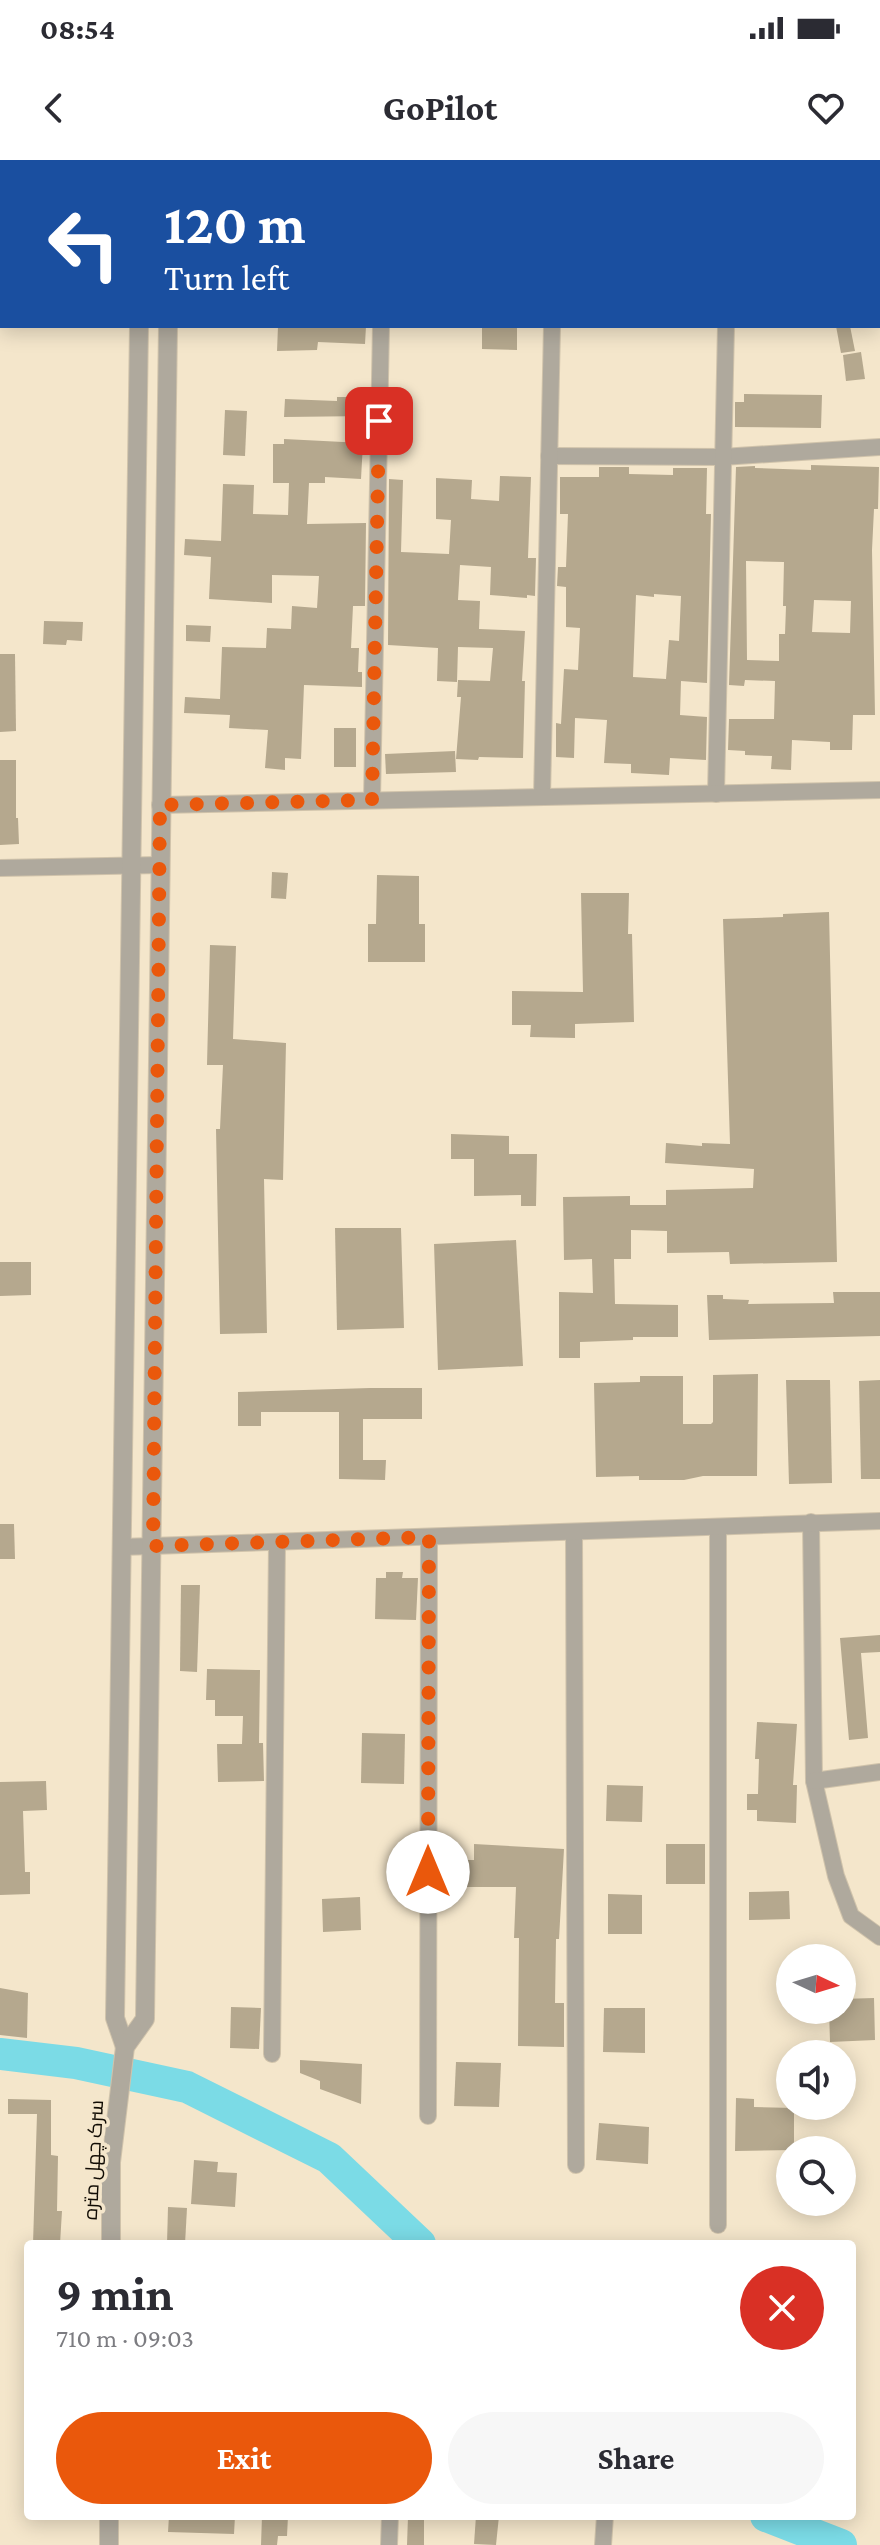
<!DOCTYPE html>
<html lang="en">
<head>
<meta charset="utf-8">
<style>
	body { margin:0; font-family:"Crimson Pro",Cairo,serif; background:#f7f7f7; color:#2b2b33; height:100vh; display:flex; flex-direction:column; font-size:30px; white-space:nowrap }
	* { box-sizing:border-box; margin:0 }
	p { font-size:26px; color:#7c7c81 }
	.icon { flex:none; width:44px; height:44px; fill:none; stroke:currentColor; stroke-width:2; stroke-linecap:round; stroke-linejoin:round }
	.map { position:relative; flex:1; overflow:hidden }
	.details { position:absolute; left:24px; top:2080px; width:832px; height:280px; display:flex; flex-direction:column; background:#fff; border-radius:8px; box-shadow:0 4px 20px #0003 }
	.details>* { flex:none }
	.banner { position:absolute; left:0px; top:0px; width:880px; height:168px; box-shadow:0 4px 20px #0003; background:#1a4fa0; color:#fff; overflow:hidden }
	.needle { width:52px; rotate:94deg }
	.tools { position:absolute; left:776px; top:1784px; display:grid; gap:16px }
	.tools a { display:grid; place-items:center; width:80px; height:80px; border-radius:50%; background:#fff; box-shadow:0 4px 20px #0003; font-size:40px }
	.pin { position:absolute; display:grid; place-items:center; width:68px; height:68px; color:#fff; margin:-34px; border-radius:16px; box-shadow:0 4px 12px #0006 }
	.me { position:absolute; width:88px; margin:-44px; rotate:0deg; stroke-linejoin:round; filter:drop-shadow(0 0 6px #0008) }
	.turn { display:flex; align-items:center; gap:28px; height:168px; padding:0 32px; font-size:36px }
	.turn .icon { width:104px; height:104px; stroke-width:2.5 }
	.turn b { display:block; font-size:56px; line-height:68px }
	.round { display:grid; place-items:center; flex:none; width:84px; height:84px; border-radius:42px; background:#f7f7f7 }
	.head { display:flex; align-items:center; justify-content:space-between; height:136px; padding:0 32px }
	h1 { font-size:48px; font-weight:700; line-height:60px }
	.button { display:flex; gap:16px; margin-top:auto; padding:16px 32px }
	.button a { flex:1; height:92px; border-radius:48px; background:#ea580c; color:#fff; font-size:32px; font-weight:700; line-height:92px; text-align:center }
	.button a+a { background:#f7f7f7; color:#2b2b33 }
	.status { display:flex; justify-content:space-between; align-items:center; height:56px; padding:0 40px; background:#fff; direction:ltr }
	.status svg { height:22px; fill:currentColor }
	header { display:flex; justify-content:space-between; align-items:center; height:104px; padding:0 32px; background:#fff; font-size:36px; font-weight:700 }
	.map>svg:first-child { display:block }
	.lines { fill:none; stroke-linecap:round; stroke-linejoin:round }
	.river { stroke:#7bdbe6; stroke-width:32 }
	.building { fill:#b5a88e; fill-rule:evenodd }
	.minor-casing { stroke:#d0c3ab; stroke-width:18 }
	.tertiary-casing { stroke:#d0c3ab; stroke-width:20 }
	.minor { stroke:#afa99d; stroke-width:16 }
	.tertiary { stroke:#afa99d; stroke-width:18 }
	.route { stroke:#ea580c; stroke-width:14; stroke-dasharray:0 25.2 }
	.labels { text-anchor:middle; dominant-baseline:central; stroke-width:7; stroke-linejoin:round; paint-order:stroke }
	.street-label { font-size:20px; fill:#110c04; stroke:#f4e6cb }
</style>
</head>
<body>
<div class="status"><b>08:54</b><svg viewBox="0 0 49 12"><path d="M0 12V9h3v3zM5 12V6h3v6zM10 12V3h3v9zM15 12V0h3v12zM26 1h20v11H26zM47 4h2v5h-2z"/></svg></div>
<header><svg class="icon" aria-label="back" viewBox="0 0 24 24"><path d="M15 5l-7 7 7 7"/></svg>GoPilot<svg class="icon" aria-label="heart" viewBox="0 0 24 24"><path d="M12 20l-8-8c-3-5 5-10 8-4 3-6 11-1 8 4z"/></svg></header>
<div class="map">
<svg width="880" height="2385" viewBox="0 0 880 2385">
	<rect width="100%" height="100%" fill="#f4e6cb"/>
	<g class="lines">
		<g class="river">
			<polyline points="0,1894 76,1903 187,1927 329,1998 420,2084"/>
			<polyline points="766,2356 841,2385"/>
		</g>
	</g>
	<g class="building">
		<polygon points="278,166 366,166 365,184 318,182 317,190 277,191"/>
		<polygon points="482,166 517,166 517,190 482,189"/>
		<polygon points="836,166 850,166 855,191 841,193"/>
		<polygon points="861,192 865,219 846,221 843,195"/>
		<polygon points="744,234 822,235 821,268 735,267 735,242 744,242"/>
		<polygon points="337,237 368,237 368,256 284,257 285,239 337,241"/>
		<polygon points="225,250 247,251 245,296 223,295"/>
		<polygon points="284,279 363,283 361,319 325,317 325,323 309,323 307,364 366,363 365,446 353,446 351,488 359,488 358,512 362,512 362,527 304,525 301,599 285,598 285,610 265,608 268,570 229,568 230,555 184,553 185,537 220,539 222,487 266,488 267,468 291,469 292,446 317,448 319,416 272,415 272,443 209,439 211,397 184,395 185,379 221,381 223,324 254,325 253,354 288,355 289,323 273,323 273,284 284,284"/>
		<path d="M811 305 879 307 878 349H874L872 390 875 555H853L852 590H830V582L792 580 791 610 771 609 772 596 745 595V591L728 590 729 559H774L775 521 745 520 744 526 729 525 736 307 755 306V308L811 310ZM746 401 784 402 783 446H786L785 474H779V501L747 500ZM814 440 851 441 850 473 812 472Z"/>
		<path d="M599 307H629V314L673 315V308H707L706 354H711L707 523 681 521 680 555 707 557 706 600 670 598 669 615 631 613V604L604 603 607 560 575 558 574 598 556 597V563L561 564 564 509 578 510 580 468 566 467V427L557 426 558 407H566L568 354H560V317H599ZM654 434 681 436 679 481 669 480 666 519 633 517 636 435 654 437Z"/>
		<polygon points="500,316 531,317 528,398 536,398 535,436 527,435 527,438 490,435 491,407 460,405 458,440 480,441 479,469 525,471 522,521 525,521 523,598 479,597 478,600 456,599 461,537 457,537 458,520 490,521 493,488 458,487 457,522 437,521 438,488 388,485 389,319 403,320 401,392 449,394 451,360 436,359 436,318 472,320 471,339 499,341"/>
		<polygon points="44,461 83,462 82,481 67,480 66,485 43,484"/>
		<polygon points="186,465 211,466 210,482 186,481"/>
		<polygon points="0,494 15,494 16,571 0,572"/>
		<rect x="334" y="568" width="22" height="39"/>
		<polygon points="455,591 456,612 386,614 385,594"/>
		<polygon points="0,600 16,600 16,658 18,658 19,684 0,685"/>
		<polygon points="272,712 288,713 286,739 271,738"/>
		<polygon points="377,715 419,716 419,764 425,764 425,802 368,802 368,764 376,764"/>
		<polygon points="581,733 629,733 628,774 632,774 634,862 575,864 575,878 530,877 531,865 512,865 512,831 583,832"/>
		<polygon points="829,752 837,1102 730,1104 729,1092 667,1093 667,1071 631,1070 631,1099 614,1099 615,1144 678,1145 678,1177 633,1177 633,1180 580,1182 580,1198 559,1198 559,1132 593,1133 592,1099 564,1100 563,1037 630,1036 630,1045 666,1045 666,1030 753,1028 754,1009 665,1003 666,983 702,986 702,983 730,984 723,759 783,757 783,754"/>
		<polygon points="210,785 236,786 233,879 286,883 283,1020 264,1019 267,1173 220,1174 216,969 220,969 223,905 207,905"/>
		<polygon points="451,974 509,976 509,994 537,994 536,1046 521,1046 521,1035 474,1036 474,999 451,999"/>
		<polygon points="335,1068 401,1068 404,1168 337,1170"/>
		<polygon points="516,1080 523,1206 438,1210 434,1084"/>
		<polygon points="0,1102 31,1102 31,1135 0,1136"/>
		<polygon points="833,1132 880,1132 880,1176 709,1180 707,1135 723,1135 723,1139 749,1140 748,1144 834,1143"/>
		<polygon points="758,1214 757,1316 703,1316 684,1320 639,1320 639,1316 596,1317 594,1223 640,1222 640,1216 683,1216 683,1264 711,1264 713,1262 713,1215"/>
		<polygon points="786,1220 830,1220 832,1323 789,1324"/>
		<polygon points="880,1220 880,1319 861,1319 859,1221"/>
		<polygon points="370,1228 422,1228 422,1259 363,1259 363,1300 386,1300 385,1320 339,1319 339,1252 261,1252 261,1266 238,1266 238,1232"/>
		<polygon points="0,1364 14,1364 15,1399 0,1399"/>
		<polygon points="386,1412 403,1412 402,1418 418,1418 416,1460 375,1459 376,1418 386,1418"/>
		<polygon points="181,1425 200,1425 197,1512 180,1511"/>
		<polygon points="880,1475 880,1492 861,1493 868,1578 849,1580 840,1478"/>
		<polygon points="207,1509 260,1510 259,1583 263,1583 264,1621 218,1622 217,1584 242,1584 243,1556 215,1556 215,1540 206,1540"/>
		<polygon points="757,1562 797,1564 793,1625 797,1625 796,1663 757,1661 757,1650 747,1650 747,1634 758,1634 759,1599 755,1599"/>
		<polygon points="362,1573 405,1574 404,1624 361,1623"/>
		<polygon points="46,1621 47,1650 23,1651 25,1712 30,1712 30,1734 0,1735 0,1622"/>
		<polygon points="607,1625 643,1626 642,1662 606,1661"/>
		<polygon points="474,1684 564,1689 559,1779 556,1779 555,1843 564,1843 564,1887 518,1886 519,1778 514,1778 516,1727 467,1727 466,1700 474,1700"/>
		<rect x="666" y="1684" width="39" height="40"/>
		<polygon points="789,1731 790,1759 749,1760 749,1732"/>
		<polygon points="608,1734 642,1735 642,1774 608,1774"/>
		<polygon points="360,1737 361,1770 323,1772 322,1739"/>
		<polygon points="0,1828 28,1833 27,1878 0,1875"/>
		<polygon points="874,1838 875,1880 830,1882 829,1850 842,1850 842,1839"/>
		<polygon points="231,1847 261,1848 259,1889 230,1888"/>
		<polygon points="604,1848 645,1848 645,1893 603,1892"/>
		<polygon points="300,1900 362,1904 361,1944 320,1929 320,1921 300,1913"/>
		<polygon points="456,1902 501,1903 499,1947 454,1946"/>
		<polygon points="736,1938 754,1939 754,1947 794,1948 794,1990 735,1991"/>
		<polygon points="8,1939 51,1940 51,1995 58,1996 57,2051 62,2051 60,2084 33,2084 37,1954 8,1954"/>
		<polygon points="599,1963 649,1967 648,2004 596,2000"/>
		<polygon points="194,2000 218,2002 217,2012 237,2013 235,2047 191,2044"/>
		<polygon points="168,2047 187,2048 185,2084 167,2084"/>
		<polygon points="169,2356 213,2359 213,2356 235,2356 234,2374 168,2372"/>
		<polygon points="262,2356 288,2356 287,2376 278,2376 277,2385 261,2385"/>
		<polygon points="476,2356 499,2356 496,2385 474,2384"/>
		<polygon points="408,2357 424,2357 424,2385 407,2385"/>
	</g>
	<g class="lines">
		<g class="minor-casing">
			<g id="minor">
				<polyline points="384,2 384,0"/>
				<polyline points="556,2 556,0"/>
				<polyline points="728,2 728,0"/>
				<polyline points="549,296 722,297 880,287"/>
				<polyline points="716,634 726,166"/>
				<polyline points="542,637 552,166"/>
				<polyline points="372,640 381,166"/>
				<polyline points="160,645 880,630"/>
				<polyline points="0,708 160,705"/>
				<polyline points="811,1362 814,1621 836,1716 851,1756 880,1777"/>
				<polyline points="718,1367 718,2065"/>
				<polyline points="574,1372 576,2005"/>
				<polyline points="122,1387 880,1361"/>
				<polyline points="814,1621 880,1612"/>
				<polyline points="272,1894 277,1382"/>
				<polyline points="428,1956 429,1377"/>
				<polyline points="389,2385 390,2356"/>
				<polyline points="603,2385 605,2356"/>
			</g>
		</g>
		<g class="tertiary-casing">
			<g id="tertiary">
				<polyline points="140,2 140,0"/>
				<polyline points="171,2 171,0"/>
				<polyline points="125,1887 115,1858 139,166"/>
				<polyline points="111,2084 111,2002 125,1887 145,1859 168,166"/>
				<polyline points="109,2385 109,2356"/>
			</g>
		</g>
		<use href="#minor" class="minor"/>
		<use href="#tertiary" class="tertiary"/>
	</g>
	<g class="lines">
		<polyline class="route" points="379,261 372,640 160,645 153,1386 429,1377 428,1712"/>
	</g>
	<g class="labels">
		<g class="street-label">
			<text transform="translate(93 2000) rotate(-87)">سرک چهل متره</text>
		</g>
	</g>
</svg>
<div class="tools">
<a><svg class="needle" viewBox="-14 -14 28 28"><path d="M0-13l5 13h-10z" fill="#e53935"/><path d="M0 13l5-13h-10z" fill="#7c7c81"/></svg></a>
<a><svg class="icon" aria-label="sound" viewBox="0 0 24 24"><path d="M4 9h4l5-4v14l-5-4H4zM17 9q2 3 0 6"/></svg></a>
<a><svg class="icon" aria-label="search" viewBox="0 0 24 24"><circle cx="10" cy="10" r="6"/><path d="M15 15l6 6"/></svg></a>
</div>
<div class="pin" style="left:379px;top:261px;background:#d93025"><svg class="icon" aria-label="arrive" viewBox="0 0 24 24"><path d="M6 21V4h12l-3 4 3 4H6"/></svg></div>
<svg class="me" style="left:428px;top:1712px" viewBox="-20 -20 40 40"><circle r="19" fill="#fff"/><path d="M0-13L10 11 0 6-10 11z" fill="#ea580c"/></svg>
<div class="banner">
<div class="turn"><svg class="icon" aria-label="left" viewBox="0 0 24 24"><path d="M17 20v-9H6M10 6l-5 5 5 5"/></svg><div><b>120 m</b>Turn left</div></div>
</div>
<section class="details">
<div class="head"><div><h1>9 min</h1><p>710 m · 09:03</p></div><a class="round" style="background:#d93025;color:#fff"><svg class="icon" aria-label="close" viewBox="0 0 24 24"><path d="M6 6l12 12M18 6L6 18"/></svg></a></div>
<div class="button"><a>Exit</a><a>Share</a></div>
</section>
</div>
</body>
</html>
